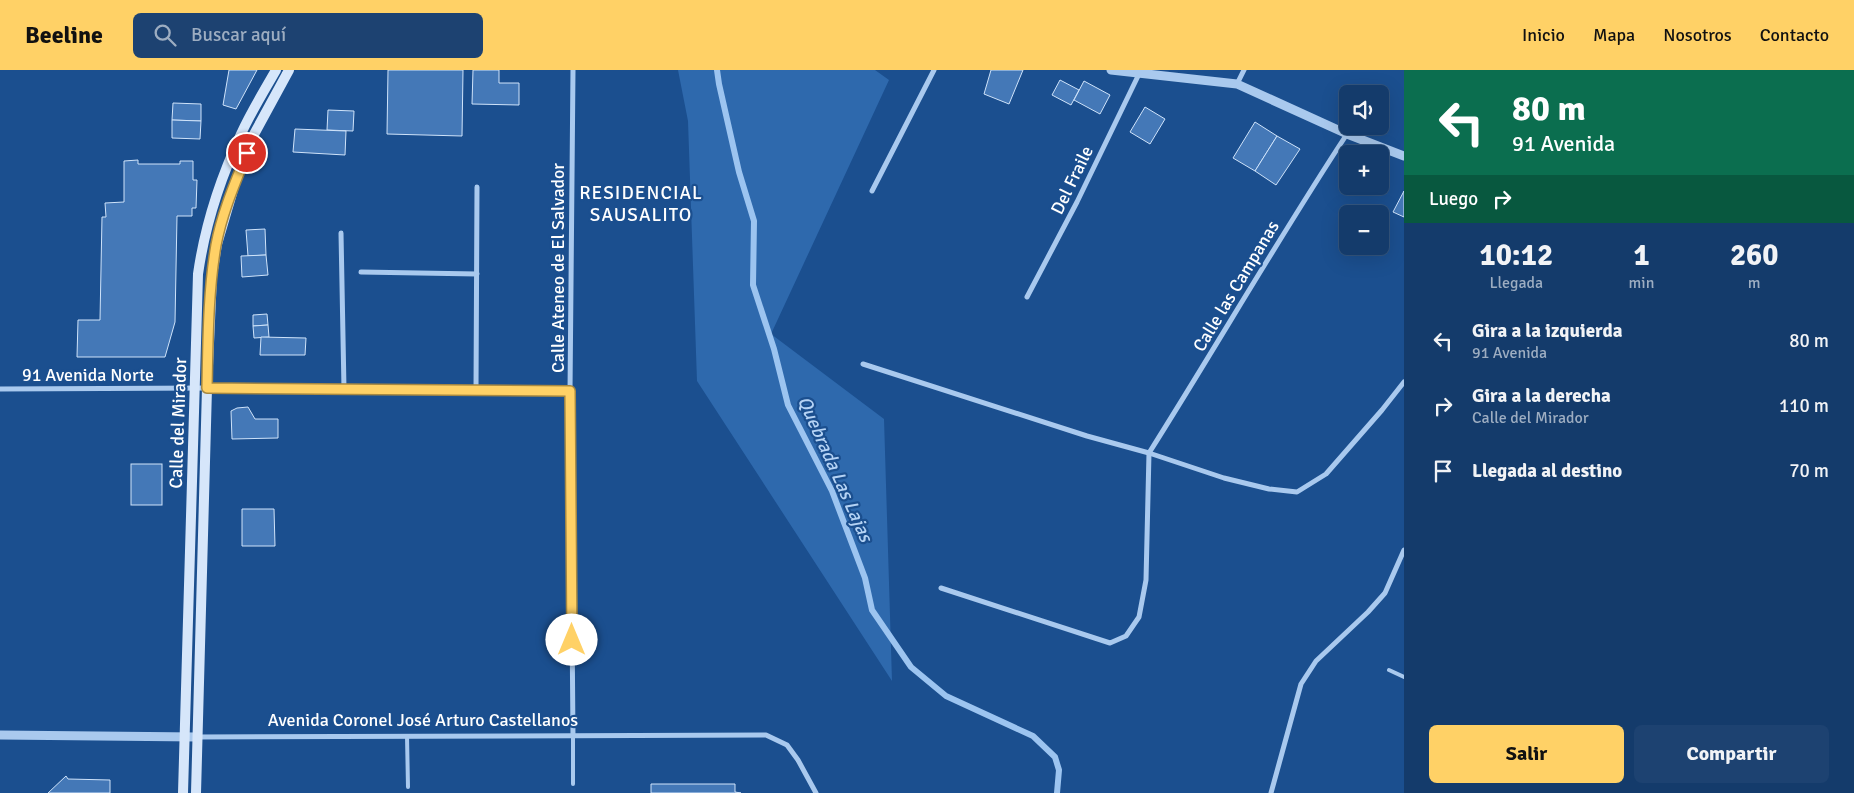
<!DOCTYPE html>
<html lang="es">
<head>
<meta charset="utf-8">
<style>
	body { margin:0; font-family:Signika,sans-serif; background:#1d4271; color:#f1f3f6; height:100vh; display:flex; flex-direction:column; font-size:19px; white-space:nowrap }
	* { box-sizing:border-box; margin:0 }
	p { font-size:16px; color:#9dadc1 }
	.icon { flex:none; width:28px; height:28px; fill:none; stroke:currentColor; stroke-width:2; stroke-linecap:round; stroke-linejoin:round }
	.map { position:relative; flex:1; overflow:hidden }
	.details { display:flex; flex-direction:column; background:#143b6b; width:450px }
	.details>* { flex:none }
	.banner { background:#0b6e4f; color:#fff; overflow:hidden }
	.buttons { position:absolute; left:1339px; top:15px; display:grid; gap:10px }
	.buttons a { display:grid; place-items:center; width:50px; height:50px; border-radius:8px; background:#143b6b; box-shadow:0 5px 20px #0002,0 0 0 1px #33557e; font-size:25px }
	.pin { position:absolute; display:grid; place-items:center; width:42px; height:42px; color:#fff; margin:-21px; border:2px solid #fff; border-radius:50%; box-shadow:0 1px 5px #0007 }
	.me { position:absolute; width:55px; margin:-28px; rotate:0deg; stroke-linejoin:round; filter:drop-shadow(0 0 4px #0008) }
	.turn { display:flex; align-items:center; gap:18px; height:105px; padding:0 25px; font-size:22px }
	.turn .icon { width:65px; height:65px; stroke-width:2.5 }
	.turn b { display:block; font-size:35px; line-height:42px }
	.then { display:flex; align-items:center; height:48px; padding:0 25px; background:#0003; gap:10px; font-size:19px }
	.eta { display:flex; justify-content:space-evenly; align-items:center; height:85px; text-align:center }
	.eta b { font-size:30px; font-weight:700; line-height:35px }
	.action { display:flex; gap:10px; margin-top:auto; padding:10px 25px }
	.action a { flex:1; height:58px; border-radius:8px; background:#ffd166; color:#111; font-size:20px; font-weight:700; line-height:58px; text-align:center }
	.action a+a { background:#1d4271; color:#f1f3f6 }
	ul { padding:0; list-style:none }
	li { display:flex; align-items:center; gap:15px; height:65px; padding:0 25px }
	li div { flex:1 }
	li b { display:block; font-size:19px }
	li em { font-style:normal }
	header { display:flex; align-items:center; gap:30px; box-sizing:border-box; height:70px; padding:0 25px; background:#ffd166; color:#111 }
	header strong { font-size:24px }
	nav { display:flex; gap:28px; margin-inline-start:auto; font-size:18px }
	.search { width:350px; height:45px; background:#1d4271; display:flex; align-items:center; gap:12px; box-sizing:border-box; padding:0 18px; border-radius:8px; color:#9dadc1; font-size:19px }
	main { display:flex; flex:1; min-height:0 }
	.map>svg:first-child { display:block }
	.green { fill:#2e69ad }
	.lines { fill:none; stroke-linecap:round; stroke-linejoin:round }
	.stream { stroke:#9cc4f0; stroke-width:6 }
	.building { fill:#4478b7; stroke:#cfe3fa }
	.service { stroke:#a9c9ee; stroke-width:4 }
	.minor { stroke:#a9c9ee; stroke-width:5 }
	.tertiary { stroke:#a9c9ee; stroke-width:9 }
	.secondary { stroke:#d6e6fa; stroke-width:10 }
	.route-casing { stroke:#a68842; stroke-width:12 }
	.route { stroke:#ffd166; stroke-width:9 }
	.labels { text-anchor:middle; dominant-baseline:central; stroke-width:4.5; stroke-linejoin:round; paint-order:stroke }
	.street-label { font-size:18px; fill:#fff; stroke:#1b4f8f }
	.neighbourhood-label { font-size:19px; letter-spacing:1px; fill:#fff; stroke:#1b4f8f }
	.water-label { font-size:19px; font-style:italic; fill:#b5d3f5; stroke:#1b4f8f }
</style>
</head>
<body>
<header>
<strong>Beeline</strong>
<div class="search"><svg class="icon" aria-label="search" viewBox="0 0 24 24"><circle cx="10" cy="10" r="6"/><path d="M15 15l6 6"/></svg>Buscar aquí</div>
<nav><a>Inicio</a><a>Mapa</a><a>Nosotros</a><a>Contacto</a></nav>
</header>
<main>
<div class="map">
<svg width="1404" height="723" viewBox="0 0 1404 723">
	<rect width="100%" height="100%" fill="#1b4f8f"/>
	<polygon class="green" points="678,0 875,0 889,10 771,264 884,349 892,611 697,311 688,51"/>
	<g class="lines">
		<polyline class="stream" points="717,0 719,14 739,102 754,151 753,215 774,279 788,335 832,421 865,508 872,540 911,597 946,626 1033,666 1055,687 1059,700 1057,723"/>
	</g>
	<g class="building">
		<polygon points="229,0 257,0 236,39 223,35"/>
		<polygon points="388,0 463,0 462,66 387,64"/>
		<polygon points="473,0 499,0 499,13 519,13 519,35 472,34"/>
		<polygon points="991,0 1023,0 1009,34 984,24"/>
		<polygon points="1060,10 1079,20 1071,35 1052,25"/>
		<polygon points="1084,11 1110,25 1100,44 1074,30"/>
		<polygon points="173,33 201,34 201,51 172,50"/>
		<polygon points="1145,37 1165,49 1150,74 1130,62"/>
		<polygon points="328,40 354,41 353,61 327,60"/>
		<polygon points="172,50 201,51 200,69 172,68"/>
		<polygon points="1255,52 1277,66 1255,101 1233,88"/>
		<polygon points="295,59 346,61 345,85 293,82"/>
		<polygon points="1277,66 1300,79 1276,115 1255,101"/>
		<polygon points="138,90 138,94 180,94 180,91 193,91 193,110 197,110 196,138 192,138 192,146 177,146 175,252 165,287 77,287 78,250 100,250 102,147 106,147 105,133 124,132 124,91"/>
		<polygon points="1404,121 1404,147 1393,142"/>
		<polygon points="265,159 266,185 248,186 246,160"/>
		<polygon points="266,185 268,205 242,207 241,186"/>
		<polygon points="267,244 268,255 253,256 253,245"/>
		<polygon points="268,255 269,267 254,268 253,256"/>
		<polygon points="261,267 306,268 305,285 260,285"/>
		<polygon points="248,337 255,349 278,349 278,368 232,369 231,341 237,338"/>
		<rect x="131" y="394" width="31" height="41"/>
		<polygon points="242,439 274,439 275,476 242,476"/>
		<polygon points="66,706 68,709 110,710 110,723 48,723"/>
		<polygon points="651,714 735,714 735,722 741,723 651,723"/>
	</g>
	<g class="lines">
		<g class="service">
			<polyline points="1389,600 1404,607"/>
			<polyline points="407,666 408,717"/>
			<polyline points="573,666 573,714"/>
		</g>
		<g class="minor">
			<polyline points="573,0 570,321 573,666"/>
			<polyline points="1237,14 1244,0"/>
			<polyline points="872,121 934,0"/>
			<polyline points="341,163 344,319"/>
			<polyline points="361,202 477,204"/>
			<polyline points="1027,227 1077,132 1139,4"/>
			<polyline points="863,294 1087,366 1149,383 1224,408 1269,419 1297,422 1326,404 1382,340 1404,312"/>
			<polyline points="0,319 207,318 570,321"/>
			<polyline points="476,320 477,117"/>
			<path d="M1149 383C1216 277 1278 169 1347 64"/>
			<polyline points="941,518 1110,573 1126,566 1139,547 1146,510 1149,383"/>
			<polyline points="197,667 766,665 787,675 798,690 816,723"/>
			<polyline points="1271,723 1301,614 1316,591 1368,542 1385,523 1404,480"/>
		</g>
		<g class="tertiary">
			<polyline points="1111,0 1237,14 1347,64 1404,86"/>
			<polyline points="0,665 197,667"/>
		</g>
		<g class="secondary">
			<path d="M183 723 198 204C205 155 220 109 241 64 251 42 264 21 276 0"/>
			<polyline points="196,723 207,318 212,206 217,174 235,113 252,68 289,0"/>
		</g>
	</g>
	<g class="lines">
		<g class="route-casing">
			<path id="route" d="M247 83C235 113 222 143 216 175 208 222 208 270 207 318L570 321 572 570"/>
		</g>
		<use href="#route" class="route"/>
	</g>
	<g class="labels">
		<g class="street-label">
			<text transform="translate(1072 110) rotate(-64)">Del Fraile</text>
			<text transform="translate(558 198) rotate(-90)">Calle Ateneo de El Salvador</text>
			<text transform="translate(1236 216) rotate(-59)">Calle las Campanas</text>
			<text x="88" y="305">91 Avenida Norte</text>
			<text transform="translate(178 353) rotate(-88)">Calle del Mirador</text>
			<text x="423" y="650">Avenida Coronel José Arturo Castellanos</text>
		</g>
		<g class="neighbourhood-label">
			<text x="641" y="123">RESIDENCIAL<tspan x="641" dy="22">SAUSALITO</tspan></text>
		</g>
		<g class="water-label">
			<text transform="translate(835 399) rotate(66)">Quebrada Las Lajas</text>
		</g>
	</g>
</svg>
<div class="buttons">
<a><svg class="icon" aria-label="sound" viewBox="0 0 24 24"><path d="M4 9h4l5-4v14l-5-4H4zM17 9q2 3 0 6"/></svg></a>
<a>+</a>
<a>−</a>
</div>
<div class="pin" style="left:247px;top:83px;background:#d93025"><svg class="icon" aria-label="arrive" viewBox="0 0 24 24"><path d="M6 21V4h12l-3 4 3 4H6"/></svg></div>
<svg class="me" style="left:572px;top:570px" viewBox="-20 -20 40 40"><circle r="19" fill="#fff"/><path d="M0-13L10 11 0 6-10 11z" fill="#ffd166"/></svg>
</div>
<section class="details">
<div class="banner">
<div class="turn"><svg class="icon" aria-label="left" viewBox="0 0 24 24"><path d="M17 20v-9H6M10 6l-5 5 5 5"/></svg><div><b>80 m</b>91 Avenida</div></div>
<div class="then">Luego<svg class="icon" aria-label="right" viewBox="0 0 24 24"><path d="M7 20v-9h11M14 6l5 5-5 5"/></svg></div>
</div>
<div class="eta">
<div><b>10:12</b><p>Llegada</p></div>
<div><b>1</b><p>min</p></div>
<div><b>260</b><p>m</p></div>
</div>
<ul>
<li><svg class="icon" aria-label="left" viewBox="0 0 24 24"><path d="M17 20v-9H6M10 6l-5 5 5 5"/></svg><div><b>Gira a la izquierda</b><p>91 Avenida</p></div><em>80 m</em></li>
<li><svg class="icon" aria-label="right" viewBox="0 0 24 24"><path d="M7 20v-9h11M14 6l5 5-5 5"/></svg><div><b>Gira a la derecha</b><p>Calle del Mirador</p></div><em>110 m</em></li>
<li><svg class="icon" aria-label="arrive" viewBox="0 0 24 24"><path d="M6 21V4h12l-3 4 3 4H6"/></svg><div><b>Llegada al destino</b></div><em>70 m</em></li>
</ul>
<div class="action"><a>Salir</a><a>Compartir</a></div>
</section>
</main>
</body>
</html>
